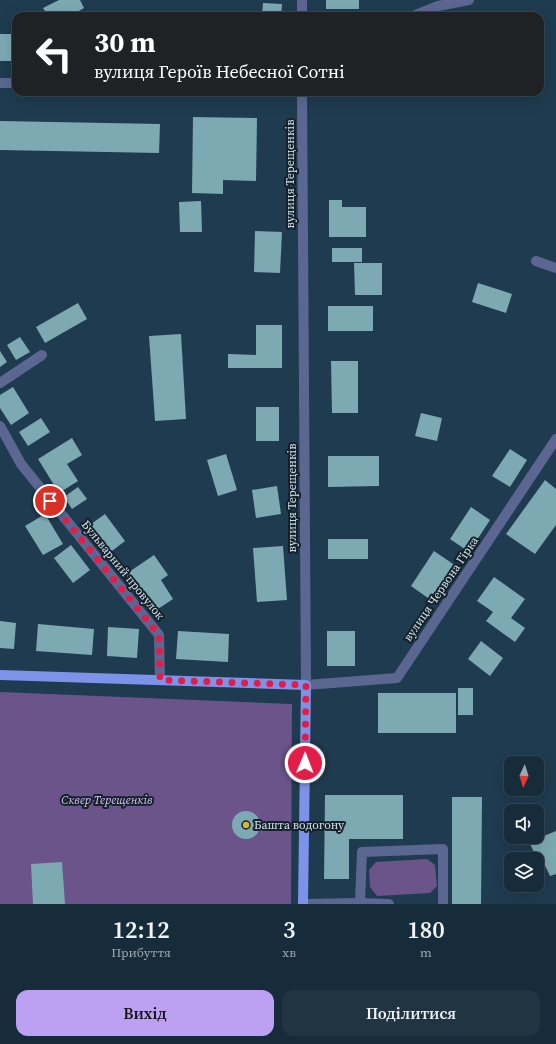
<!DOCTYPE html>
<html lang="uk">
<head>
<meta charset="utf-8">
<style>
	body { margin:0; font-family:"Source Serif 4",serif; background:#203442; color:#f1f3f6; height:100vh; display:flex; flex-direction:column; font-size:15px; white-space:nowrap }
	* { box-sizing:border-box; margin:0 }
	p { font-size:13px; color:#9ea7af }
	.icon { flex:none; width:22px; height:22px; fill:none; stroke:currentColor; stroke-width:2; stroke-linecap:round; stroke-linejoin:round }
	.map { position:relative; height:904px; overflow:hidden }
	.sheet { display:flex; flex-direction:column; background:#172c3b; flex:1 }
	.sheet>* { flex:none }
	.top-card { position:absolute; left:12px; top:12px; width:532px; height:84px; border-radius:12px; box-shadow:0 4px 16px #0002,0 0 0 1px #364855; background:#202124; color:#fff; overflow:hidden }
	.needle { width:26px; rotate:184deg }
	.buttons { position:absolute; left:504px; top:756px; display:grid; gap:8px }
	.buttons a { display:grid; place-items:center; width:40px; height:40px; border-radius:8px; background:#172c3b; box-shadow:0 4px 16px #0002,0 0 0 1px #364855; font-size:20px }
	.pin { position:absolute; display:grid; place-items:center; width:34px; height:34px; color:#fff; margin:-17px; border:2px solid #fff; border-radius:50%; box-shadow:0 1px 4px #0007 }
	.me { position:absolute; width:44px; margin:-22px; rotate:1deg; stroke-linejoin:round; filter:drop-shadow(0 0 3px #0008) }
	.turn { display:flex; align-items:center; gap:14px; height:84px; padding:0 16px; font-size:18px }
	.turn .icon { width:52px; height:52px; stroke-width:2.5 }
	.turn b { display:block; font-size:28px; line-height:34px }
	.eta { display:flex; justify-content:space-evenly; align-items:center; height:68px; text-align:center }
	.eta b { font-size:24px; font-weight:600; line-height:28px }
	.primary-button { display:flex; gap:8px; margin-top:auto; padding:8px 16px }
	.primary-button a { flex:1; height:46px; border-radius:12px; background:#bca0f2; color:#111; font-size:16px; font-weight:600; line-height:46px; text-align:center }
	.primary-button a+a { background:#203442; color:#f1f3f6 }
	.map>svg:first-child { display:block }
	.green { fill:#6a548a }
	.building { fill:#7da9b2 }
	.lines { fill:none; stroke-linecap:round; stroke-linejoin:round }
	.minor { stroke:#5b6791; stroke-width:10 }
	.major { stroke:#7d92e9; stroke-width:10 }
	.route { stroke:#e11d48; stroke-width:7; stroke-dasharray:0 12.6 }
	.poi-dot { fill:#d6b534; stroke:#15212a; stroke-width:1.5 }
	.labels { text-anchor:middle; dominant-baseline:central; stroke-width:4; stroke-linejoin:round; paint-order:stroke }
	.street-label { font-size:12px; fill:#d2e1ee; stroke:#15212a }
	.park-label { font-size:12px; font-style:italic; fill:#d5c2f6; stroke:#15212a }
	.poi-label { font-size:12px; fill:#d2e1ee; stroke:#15212a; text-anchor:start }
</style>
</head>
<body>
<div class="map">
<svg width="556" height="904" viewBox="0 0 556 904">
	<rect width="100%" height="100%" fill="#1f3b4f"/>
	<g class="green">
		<polygon points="0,692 292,704 291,904 0,904"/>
		<polygon points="427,859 435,865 437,886 430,893 377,896 370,887 369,870 376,862"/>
	</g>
	<g class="building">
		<polygon points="59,0 80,0 84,8 70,16 48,16 43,8"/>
		<rect x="326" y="0" width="33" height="9"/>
		<polygon points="263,3 282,4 281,16 262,16"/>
		<rect x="0" y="34" width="16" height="27"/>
		<polygon points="193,117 257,118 256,181 223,180 223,194 192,193"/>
		<polygon points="0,121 160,124 159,153 0,150"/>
		<polygon points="329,200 342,200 342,207 366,207 366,237 329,237"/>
		<polygon points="201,201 202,232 180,232 179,202"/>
		<polygon points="255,231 282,232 280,273 254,272"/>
		<rect x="332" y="248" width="30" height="14"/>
		<polygon points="354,263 382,263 382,295 355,295"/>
		<polygon points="478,283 512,294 506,313 472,302"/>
		<polygon points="78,303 87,319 45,343 36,327"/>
		<rect x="328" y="306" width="45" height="25"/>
		<polygon points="256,325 282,325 282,368 228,368 228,354 256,355"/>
		<polygon points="181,334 186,419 155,421 149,336"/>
		<polygon points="20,337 30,352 16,360 7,345"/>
		<polygon points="0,351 7,362 0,367"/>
		<polygon points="331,361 358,361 358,413 332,413"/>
		<polygon points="13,387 29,413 11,425 0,408 0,395"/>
		<rect x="256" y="407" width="23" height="34"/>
		<polygon points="421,413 442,418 437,441 415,436"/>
		<polygon points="41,418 50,432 28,446 19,432"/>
		<polygon points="72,438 82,455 67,464 78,481 59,493 38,459"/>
		<polygon points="510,449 527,460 510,487 492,476"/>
		<polygon points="226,454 237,490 218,496 207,460"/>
		<polygon points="328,456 379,456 379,486 328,487"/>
		<polygon points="545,480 556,489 556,525 535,554 506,534"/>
		<polygon points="277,486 281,514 256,518 252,490"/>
		<polygon points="78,487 87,499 72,509 64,497"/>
		<polygon points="471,507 490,520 469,552 450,539"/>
		<polygon points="45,514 63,544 43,555 25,526"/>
		<polygon points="105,514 125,541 108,554 87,527"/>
		<rect x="328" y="539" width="40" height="20"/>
		<polygon points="71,545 90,570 73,583 54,558"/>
		<polygon points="283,546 287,600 257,602 253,548"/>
		<polygon points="434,551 459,568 435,603 411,586"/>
		<polygon points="154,555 168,575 161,580 173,599 152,613 126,574"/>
		<polygon points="494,577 525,599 511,618 525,628 515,642 486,621 493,612 477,601"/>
		<polygon points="0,621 16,623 14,649 0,648"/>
		<polygon points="38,624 94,629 92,655 36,651"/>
		<polygon points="108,627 139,629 137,658 107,656"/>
		<polygon points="178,631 229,634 228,662 176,659"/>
		<rect x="327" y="631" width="28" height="35"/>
		<polygon points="481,641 503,658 490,676 468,659"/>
		<rect x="458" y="688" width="15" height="27"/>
		<rect x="378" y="693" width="78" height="40"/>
		<polygon points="325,795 403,795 403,839 349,839 349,879 324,879"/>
		<polygon points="452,797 482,797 481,904 452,904"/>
		<circle cx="246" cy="825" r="14"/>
		<polygon points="556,831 556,874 550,876 540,855 536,856 529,842"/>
		<polygon points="62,862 65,904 33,904 31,864"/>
	</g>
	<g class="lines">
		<g class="minor">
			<polyline points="302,0 302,16"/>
			<polyline points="413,16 438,6 469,0"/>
			<polyline points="0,83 16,83"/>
			<polyline points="302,92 306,685 397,678 556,439"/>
			<polyline points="536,261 556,268"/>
			<polyline points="0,383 42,355"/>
			<polyline points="0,426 21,464 159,635 160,680"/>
			<polyline points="360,903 362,852 443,849 443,904"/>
			<polyline points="303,904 360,903 389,904"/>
		</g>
		<polyline class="major" points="0,675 306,685 303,904"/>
	</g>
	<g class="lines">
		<polyline class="route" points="50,501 159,635 160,680 306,685 305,763"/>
	</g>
	<circle class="poi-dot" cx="246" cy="825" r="4"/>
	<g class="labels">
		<g class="street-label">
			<text transform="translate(290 174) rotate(-90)">вулиця Терещенків</text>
			<text transform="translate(292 498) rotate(-90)">вулиця Терещенків</text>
			<text transform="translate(123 570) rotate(51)">Бульварний провулок</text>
			<text transform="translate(441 589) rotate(-56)">вулиця Червона Гірка</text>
		</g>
		<g class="park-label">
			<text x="107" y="800">Сквер Терещенків</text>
		</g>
		<g class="poi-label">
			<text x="254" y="825">Башта водогону</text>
		</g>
	</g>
</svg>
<div class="buttons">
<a><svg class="needle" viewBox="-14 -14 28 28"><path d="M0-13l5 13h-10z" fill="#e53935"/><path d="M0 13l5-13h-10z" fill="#9ea7af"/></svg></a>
<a><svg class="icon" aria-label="sound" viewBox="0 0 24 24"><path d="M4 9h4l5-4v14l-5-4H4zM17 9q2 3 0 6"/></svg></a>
<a><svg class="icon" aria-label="layers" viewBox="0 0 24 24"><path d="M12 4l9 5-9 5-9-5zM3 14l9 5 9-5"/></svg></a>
</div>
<div class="pin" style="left:50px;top:501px;background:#d93025"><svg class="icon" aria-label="arrive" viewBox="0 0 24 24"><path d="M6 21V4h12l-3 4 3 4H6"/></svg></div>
<svg class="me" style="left:305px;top:763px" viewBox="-20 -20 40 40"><circle r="17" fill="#e11d48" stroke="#fff" stroke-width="3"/><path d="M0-11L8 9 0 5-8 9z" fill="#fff"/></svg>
<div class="top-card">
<div class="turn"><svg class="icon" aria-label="left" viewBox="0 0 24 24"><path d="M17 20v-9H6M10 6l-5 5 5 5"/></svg><div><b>30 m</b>вулиця Героїв Небесної Сотні</div></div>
</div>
</div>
<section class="sheet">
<div class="eta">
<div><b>12:12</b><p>Прибуття</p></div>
<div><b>3</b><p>хв</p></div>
<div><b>180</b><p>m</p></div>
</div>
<div class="primary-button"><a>Вихід</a><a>Поділитися</a></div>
</section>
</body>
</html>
